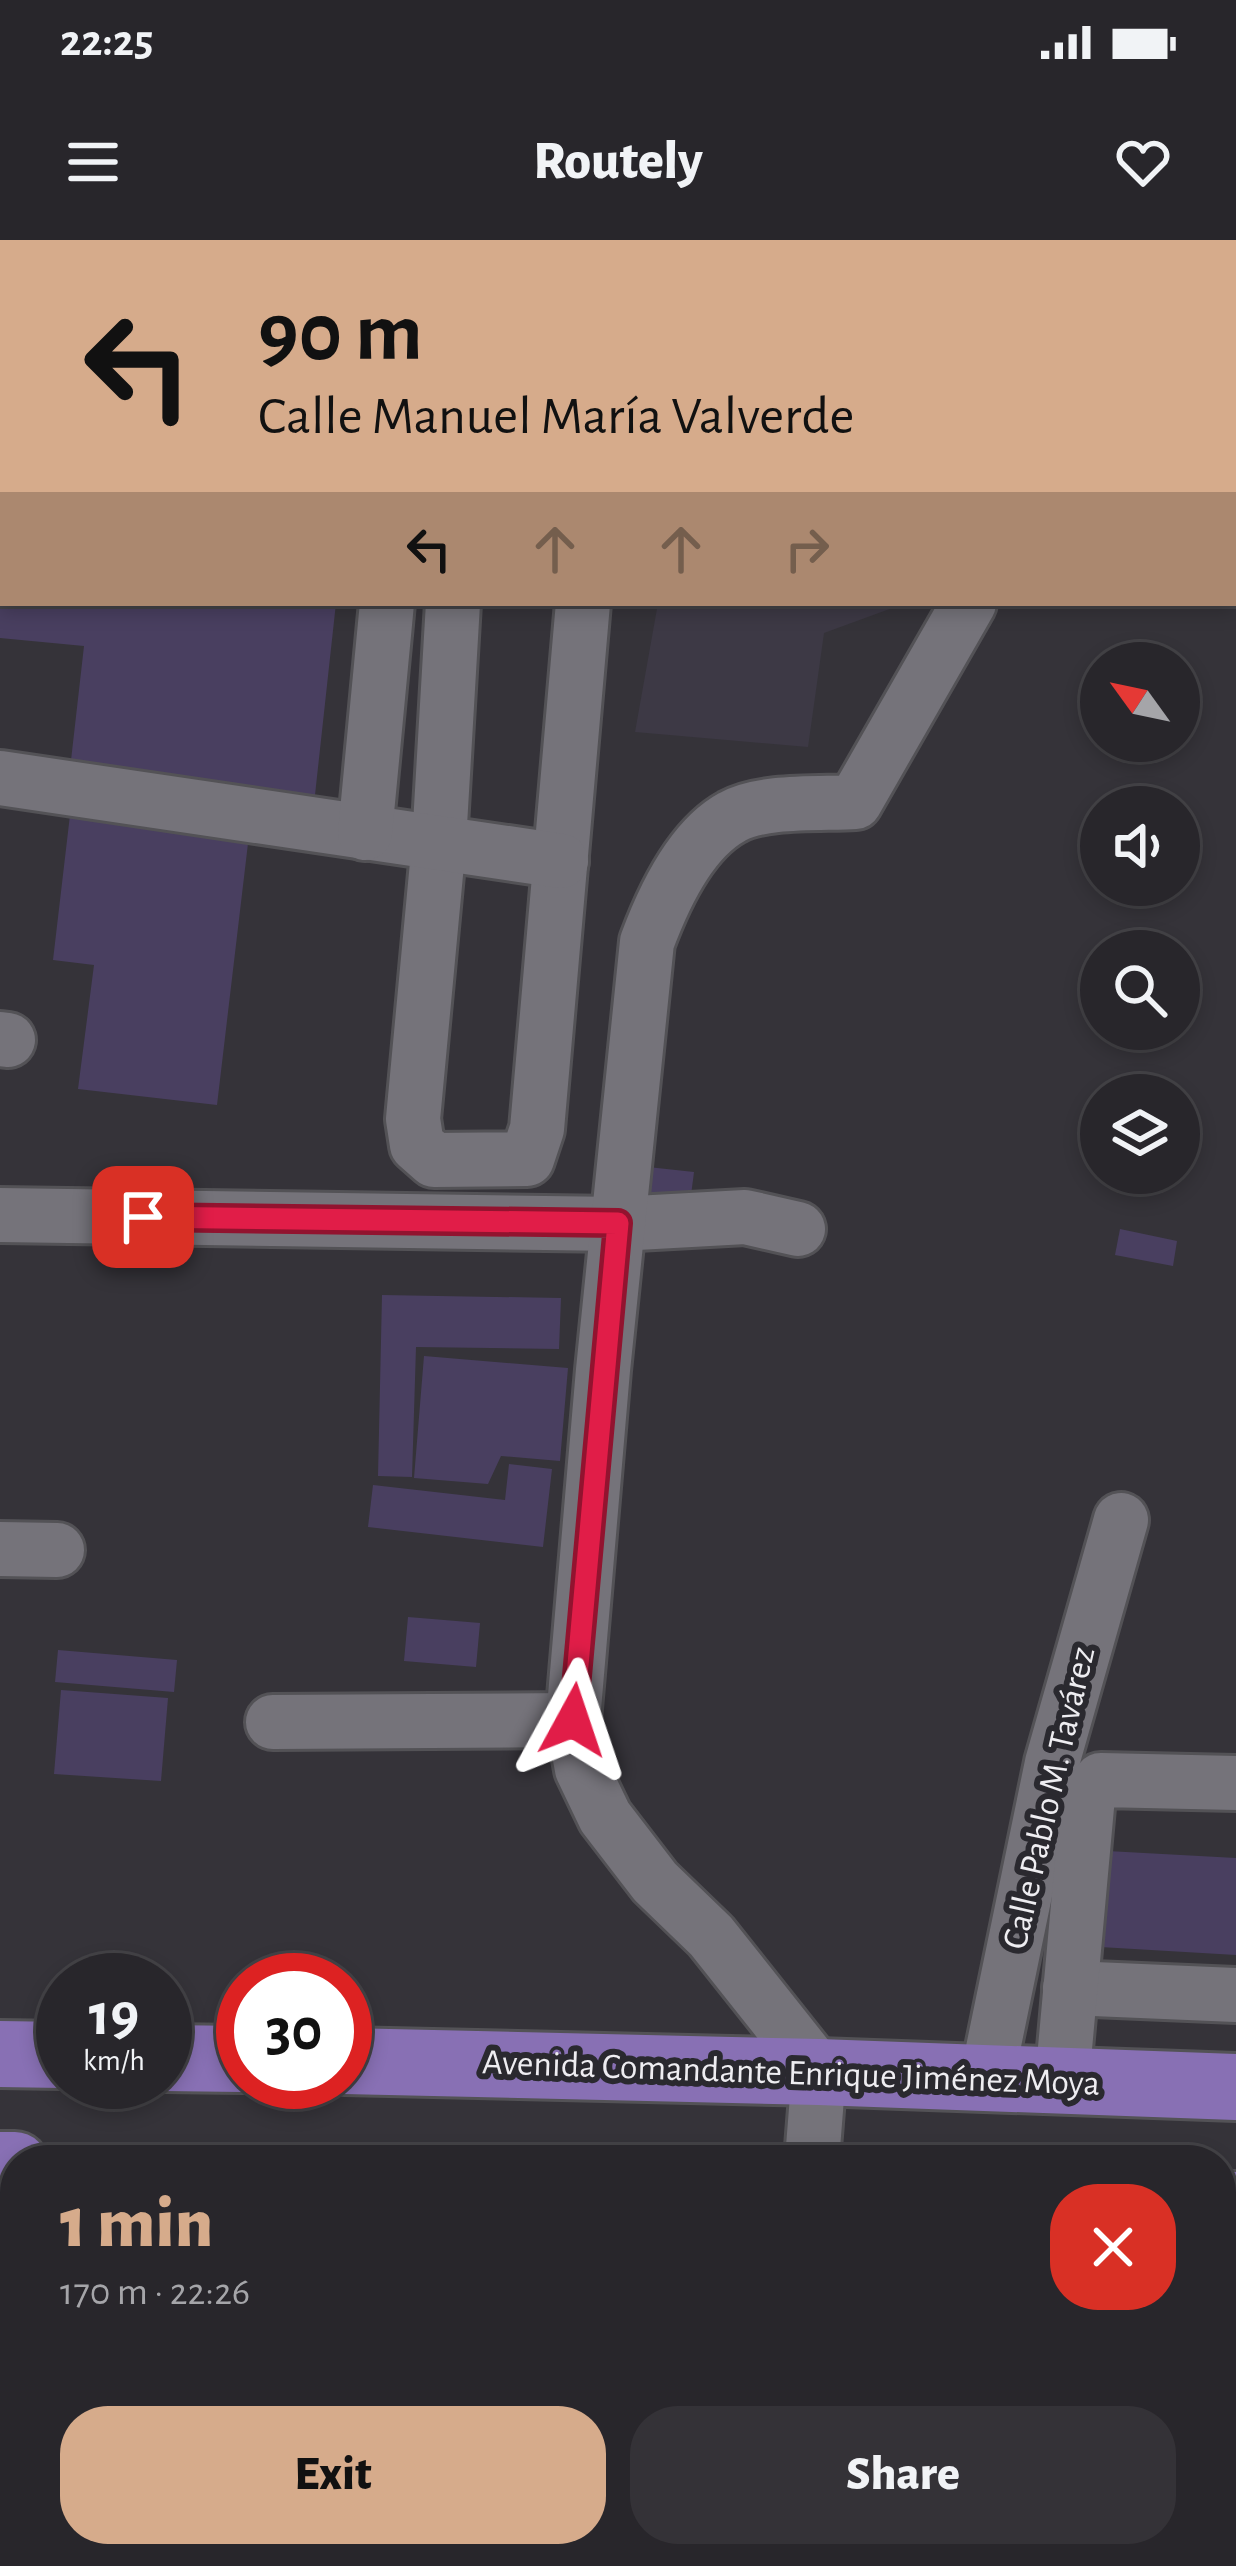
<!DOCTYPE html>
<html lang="en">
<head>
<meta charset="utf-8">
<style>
	body { margin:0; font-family:"Alegreya Sans",sans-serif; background:#343237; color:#f1f3f6; height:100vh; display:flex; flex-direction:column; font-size:45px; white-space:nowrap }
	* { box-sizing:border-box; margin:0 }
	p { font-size:39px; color:#a5a5a9 }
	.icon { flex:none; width:66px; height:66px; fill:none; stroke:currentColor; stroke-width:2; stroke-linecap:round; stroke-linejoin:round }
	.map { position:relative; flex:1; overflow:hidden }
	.sheet { position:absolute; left:0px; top:1905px; width:1236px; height:423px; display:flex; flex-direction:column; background:#28262b; border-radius:48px 48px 0 0; box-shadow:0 6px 18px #0003,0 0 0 3px #444347 }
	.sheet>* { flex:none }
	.hud { position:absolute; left:0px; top:0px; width:1236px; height:366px; box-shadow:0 6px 18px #0003,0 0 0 3px #444347; background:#d6ab8b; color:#111; overflow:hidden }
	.needle { width:78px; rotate:303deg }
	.buttons { position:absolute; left:1080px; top:402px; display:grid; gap:24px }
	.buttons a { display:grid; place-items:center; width:120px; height:120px; border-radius:50%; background:#28262b; box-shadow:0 6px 18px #0003,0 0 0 3px #444347; font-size:60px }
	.speed { position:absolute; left:36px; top:1713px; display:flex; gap:24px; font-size:60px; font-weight:700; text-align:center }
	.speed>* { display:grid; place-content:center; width:156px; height:156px; border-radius:50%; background:#28262b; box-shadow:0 6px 18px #0003,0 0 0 3px #444347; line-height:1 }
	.speed small { font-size:30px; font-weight:400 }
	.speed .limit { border:18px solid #d22; background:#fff; color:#111 }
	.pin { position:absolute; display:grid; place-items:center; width:102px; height:102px; color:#fff; margin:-51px; border-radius:24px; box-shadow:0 6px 18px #0006 }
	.me { position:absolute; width:132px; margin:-66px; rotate:5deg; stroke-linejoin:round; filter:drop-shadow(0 0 9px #0008) }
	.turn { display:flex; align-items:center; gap:42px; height:252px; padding:0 60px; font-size:54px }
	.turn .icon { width:156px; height:156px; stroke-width:2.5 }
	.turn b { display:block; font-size:84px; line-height:102px }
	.lanes { display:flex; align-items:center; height:114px; padding:0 60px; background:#0003; justify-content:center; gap:60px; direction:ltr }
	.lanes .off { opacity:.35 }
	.round { display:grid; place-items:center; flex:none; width:126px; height:126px; border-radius:48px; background:#343237 }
	.headline { display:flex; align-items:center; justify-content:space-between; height:204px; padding:0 60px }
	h1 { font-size:72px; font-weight:800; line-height:90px; color:#d6ab8b }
	.cta { display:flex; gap:24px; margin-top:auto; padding:24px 60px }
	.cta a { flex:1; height:138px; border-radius:48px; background:#d6ab8b; color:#111; font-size:48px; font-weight:800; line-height:138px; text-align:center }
	.cta a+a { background:#343237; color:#f1f3f6 }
	.status { display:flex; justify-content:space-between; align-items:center; height:84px; padding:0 60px; background:#28262b; direction:ltr }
	.status svg { height:33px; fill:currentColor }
	header { display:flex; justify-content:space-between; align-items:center; height:156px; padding:0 60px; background:#28262b; font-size:54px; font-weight:800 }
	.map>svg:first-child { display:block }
	.built { fill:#3d3945 }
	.building { fill:#493f60 }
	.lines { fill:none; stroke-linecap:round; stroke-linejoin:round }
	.minor-casing { stroke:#535256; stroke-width:60 }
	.major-casing { stroke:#535256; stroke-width:72 }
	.minor { stroke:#75737a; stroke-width:54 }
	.major { stroke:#8870b4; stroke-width:66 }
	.route-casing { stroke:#92132f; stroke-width:30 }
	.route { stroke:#e11d48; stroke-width:21 }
	.labels { text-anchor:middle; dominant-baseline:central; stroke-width:12; stroke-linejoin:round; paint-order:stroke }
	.street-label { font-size:36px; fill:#eeedf1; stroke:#2a292f }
</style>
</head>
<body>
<div class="status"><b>22:25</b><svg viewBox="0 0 49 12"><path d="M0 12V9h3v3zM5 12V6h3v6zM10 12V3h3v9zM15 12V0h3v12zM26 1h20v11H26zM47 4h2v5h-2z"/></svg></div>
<header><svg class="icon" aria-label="menu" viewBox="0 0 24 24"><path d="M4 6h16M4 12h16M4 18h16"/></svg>Routely<svg class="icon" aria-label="heart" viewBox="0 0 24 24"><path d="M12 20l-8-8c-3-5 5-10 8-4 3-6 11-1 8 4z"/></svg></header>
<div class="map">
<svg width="1236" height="2326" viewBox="0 0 1236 2326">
	<rect width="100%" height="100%" fill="#353339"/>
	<polygon class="built" points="658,363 906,363 824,393 808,507 635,492"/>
	<g class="building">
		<polygon points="0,363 336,363 314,564 69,538 84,406 0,398"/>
		<polygon points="70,575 249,595 217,865 78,849 94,725 53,720"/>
		<polygon points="648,927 694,932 689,971 643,965"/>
		<polygon points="1120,989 1177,1001 1173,1026 1115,1015"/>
		<polygon points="382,1055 561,1058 559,1109 416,1107 412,1237 378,1236"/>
		<polygon points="424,1116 568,1128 560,1221 501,1216 488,1244 414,1238"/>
		<polygon points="509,1224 552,1229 543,1307 368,1287 373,1245 505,1260"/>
		<polygon points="408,1377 480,1383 476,1427 404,1421"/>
		<polygon points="58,1410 177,1420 174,1452 55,1442"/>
		<polygon points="61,1450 168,1458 161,1541 54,1534"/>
		<polygon points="1089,1610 1236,1618 1236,1715 1083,1706"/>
		<polygon points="0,2060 15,2061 15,2177 0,2175"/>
		<polygon points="1221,2131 1236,2186 1236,2326 1154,2326 1154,2313 1221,2313"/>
		<polygon points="1002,2313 1103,2313 1102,2326 1001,2326"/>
	</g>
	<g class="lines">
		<g class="minor-casing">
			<g id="minor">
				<polyline points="680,0 712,3"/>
				<polyline points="1134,3 1134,0"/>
				<polyline points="0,281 3,281"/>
				<polyline points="453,363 439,602 413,879 417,905 434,920 527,919 537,889 583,363"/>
				<polyline points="0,538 561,621"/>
				<polyline points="365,593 387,363"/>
				<polyline points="0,799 8,800"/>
				<polyline points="0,975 618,984 745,977 798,989"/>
				<polyline points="0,1309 57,1310"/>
				<polyline points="273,1482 573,1480"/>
				<polyline points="1070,1748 1236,1755"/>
				<polyline points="987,1838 1052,1523 1121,1280"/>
				<polyline points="1062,1841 1088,1556 1101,1540 1236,1543"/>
				<path d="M812 1920 819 1832 711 1696 655 1642 605 1577 582 1529 573 1480 603 1130 647 702C663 659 690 600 732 577 761 560 821 564 855 562L969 363"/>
				<polyline points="1234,1965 1236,2049"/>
				<polyline points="780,2326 781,2313"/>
			</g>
		</g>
		<g class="major-casing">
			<g id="major">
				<polyline points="0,1814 63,1815"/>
				<polyline points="165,1818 243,1819"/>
				<polyline points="345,1821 819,1832 1236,1847"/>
				<polyline points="0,1925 15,1925"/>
				<polyline points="1221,1965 1236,1965"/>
			</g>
		</g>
		<use href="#minor" class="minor"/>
		<use href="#major" class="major"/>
	</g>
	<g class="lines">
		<g class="route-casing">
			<polyline id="route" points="143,977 618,983 573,1480"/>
		</g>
		<use href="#route" class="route"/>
	</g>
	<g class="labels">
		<g class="street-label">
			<text transform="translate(1049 1558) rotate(-77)">Calle Pablo M. Tavárez</text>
			<text transform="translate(791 1833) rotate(2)">Avenida Comandante Enrique Jiménez Moya</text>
		</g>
	</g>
</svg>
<div class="buttons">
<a><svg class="needle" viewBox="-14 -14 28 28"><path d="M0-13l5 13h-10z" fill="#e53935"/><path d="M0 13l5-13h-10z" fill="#a5a5a9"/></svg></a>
<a><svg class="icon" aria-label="sound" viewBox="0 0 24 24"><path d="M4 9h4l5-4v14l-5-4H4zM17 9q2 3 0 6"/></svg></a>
<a><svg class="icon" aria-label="search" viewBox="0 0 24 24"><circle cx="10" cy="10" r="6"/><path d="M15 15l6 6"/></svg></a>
<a><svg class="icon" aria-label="layers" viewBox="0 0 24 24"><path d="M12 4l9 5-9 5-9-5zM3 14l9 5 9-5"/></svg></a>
</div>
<div class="speed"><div>19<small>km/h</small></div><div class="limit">30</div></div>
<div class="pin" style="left:143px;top:977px;background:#d93025"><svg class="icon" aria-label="arrive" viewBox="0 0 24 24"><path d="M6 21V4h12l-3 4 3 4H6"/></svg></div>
<svg class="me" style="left:573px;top:1480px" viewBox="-20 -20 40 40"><path d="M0-17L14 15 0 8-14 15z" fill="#e11d48" stroke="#fff" stroke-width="4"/></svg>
<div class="hud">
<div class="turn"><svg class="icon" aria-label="left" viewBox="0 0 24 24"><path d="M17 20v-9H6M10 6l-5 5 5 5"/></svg><div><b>90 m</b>Calle Manuel María Valverde</div></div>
<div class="lanes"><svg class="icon" aria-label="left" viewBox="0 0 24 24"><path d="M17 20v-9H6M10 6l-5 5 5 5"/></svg><svg class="icon off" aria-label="ahead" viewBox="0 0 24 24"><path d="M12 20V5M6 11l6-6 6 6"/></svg><svg class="icon off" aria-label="ahead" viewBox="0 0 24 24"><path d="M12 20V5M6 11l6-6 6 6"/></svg><svg class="icon off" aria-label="right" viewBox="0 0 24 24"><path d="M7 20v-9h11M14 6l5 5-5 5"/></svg></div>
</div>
<section class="sheet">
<div class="headline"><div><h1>1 min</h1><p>170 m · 22:26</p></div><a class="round" style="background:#d93025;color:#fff"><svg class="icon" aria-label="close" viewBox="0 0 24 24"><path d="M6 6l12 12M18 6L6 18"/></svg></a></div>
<div class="cta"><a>Exit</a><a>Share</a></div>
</section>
</div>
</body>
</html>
